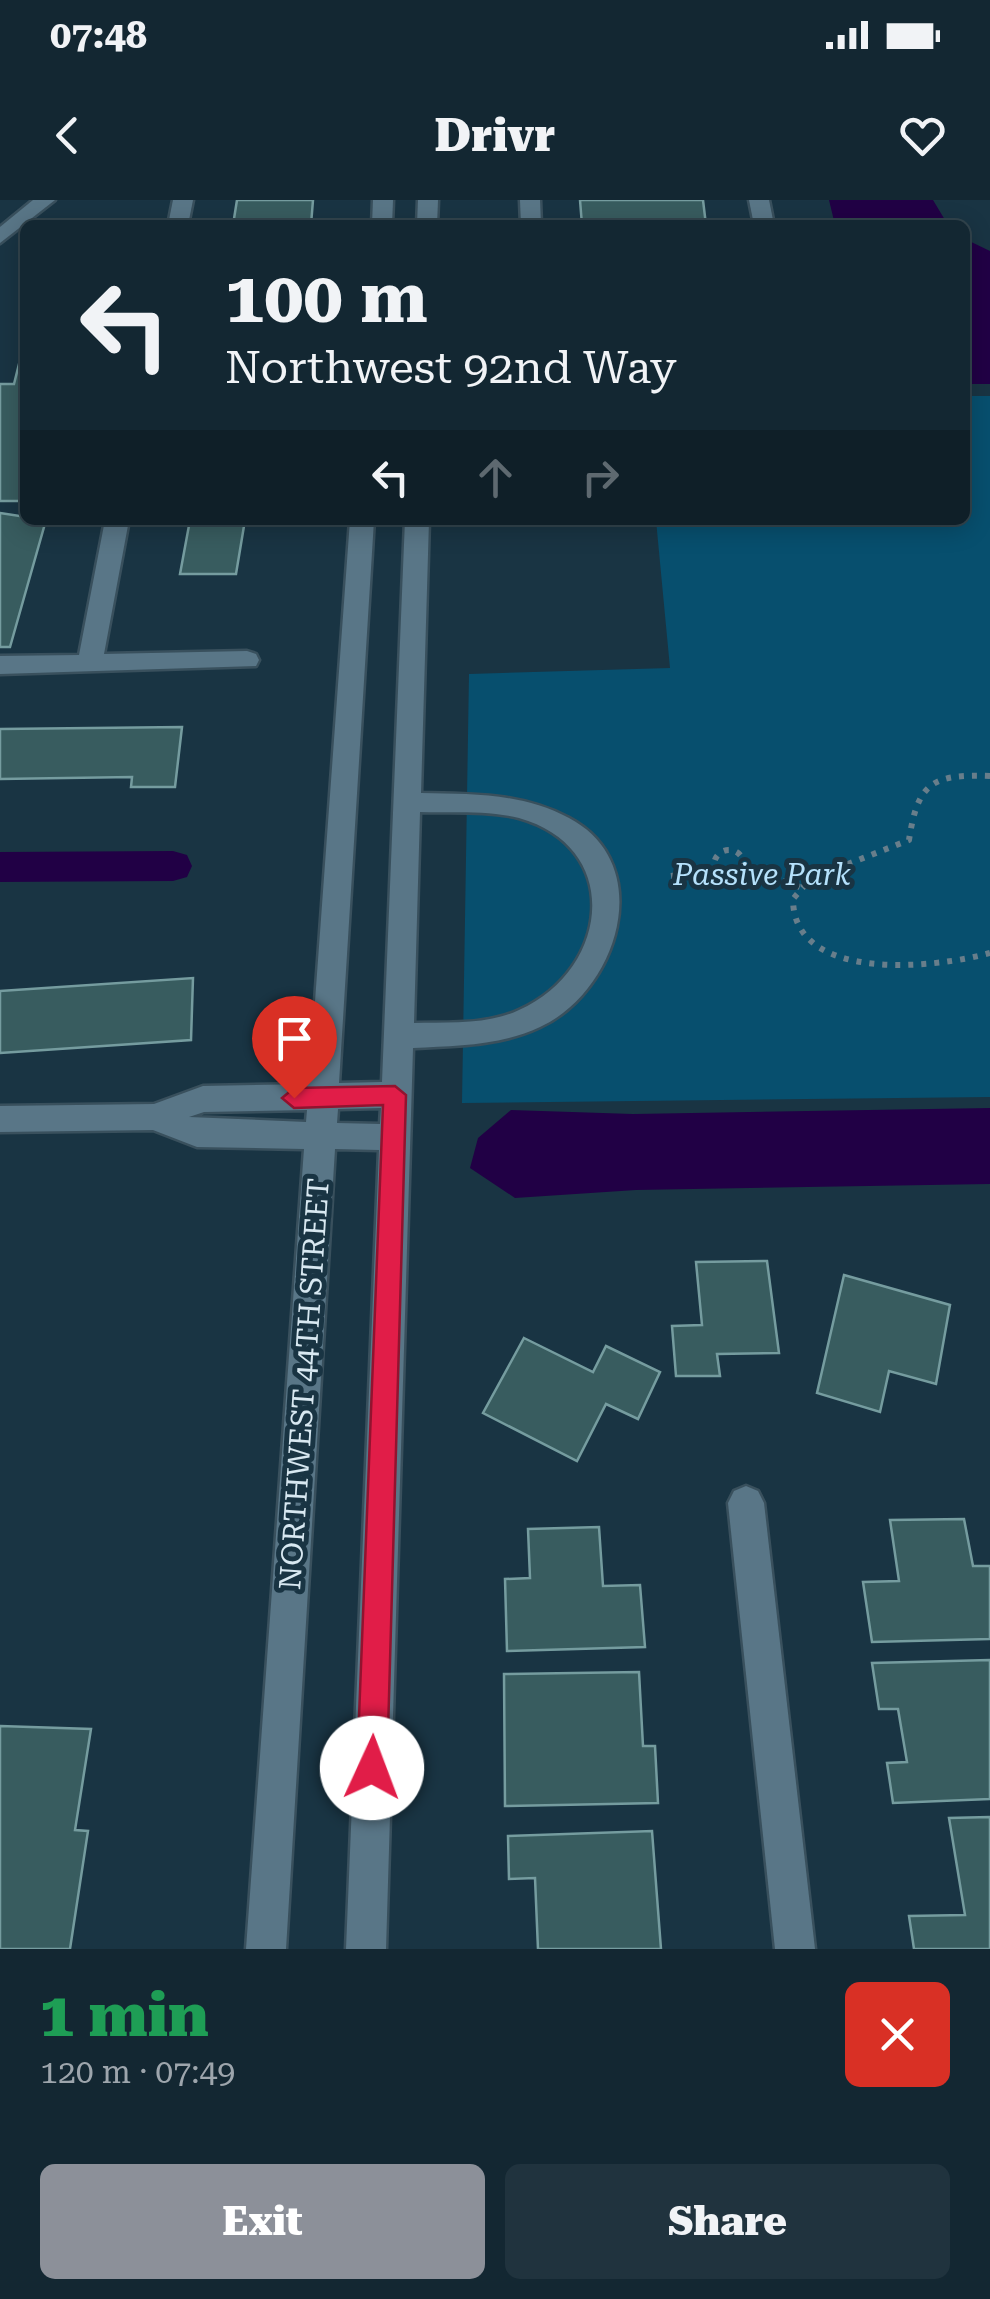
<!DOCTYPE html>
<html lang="en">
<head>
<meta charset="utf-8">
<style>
	body { margin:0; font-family:"Roboto Serif",serif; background:#20333e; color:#f1f3f6; height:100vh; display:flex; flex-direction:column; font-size:38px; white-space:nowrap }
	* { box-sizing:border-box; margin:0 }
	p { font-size:32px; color:#9da5ac }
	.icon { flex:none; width:55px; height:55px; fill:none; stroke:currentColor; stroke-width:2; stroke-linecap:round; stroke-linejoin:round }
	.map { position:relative; height:1749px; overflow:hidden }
	.side { display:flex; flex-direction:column; background:#132732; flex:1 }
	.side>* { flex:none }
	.banner { position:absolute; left:20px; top:20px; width:950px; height:305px; border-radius:15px; box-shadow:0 5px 25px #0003,0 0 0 2px #32444d; background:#132732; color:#f1f3f6; overflow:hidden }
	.pin { position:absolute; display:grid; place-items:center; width:85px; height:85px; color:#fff; margin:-102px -42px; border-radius:50% 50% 50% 0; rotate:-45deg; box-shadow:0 0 10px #0007 }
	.pin .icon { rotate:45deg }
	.me { position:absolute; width:110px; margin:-55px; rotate:2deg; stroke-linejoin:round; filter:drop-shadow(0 0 8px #0008) }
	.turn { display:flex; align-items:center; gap:35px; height:210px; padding:0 40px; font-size:45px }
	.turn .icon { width:130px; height:130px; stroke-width:2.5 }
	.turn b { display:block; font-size:70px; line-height:85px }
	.lanes { display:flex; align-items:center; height:95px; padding:0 40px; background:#0003; justify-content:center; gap:50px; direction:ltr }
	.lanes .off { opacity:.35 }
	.round { display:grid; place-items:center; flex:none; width:105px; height:105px; border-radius:15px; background:#20333e }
	.overview { display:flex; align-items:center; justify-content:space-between; height:170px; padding:0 40px }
	h1 { font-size:60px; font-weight:800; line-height:75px; color:#1e9e55 }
	.action { display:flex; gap:20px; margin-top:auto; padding:20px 40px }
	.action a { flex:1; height:115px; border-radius:15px; background:#8c9099; color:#fff; font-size:40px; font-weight:800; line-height:115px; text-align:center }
	.action a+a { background:#20333e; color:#f1f3f6 }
	.status { display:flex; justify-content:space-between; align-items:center; height:70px; padding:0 50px; background:#132732; direction:ltr }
	.status svg { height:28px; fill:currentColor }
	header { display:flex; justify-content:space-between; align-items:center; height:130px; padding:0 40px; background:#132732; font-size:45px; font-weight:800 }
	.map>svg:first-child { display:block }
	.green { fill:#074f6e }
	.water { fill:#210045 }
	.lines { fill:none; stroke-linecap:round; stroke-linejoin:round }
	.canal { fill:#210045; fill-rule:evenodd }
	.building { fill:#385c5f; stroke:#759c9f; stroke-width:2.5 }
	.minor-casing { stroke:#39505d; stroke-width:5 }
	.path { stroke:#687e8b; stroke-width:6; stroke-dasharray:5 8; stroke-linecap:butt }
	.minor { fill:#597687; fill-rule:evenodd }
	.route { fill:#e11d48; stroke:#92132f; stroke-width:2.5 }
	.labels { text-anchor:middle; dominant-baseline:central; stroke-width:10; stroke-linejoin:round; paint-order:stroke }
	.park-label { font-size:30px; font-style:italic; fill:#b5e1fb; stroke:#193443 }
	.street-label { font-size:30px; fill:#d8e8f1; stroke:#193443 }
</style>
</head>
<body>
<div class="status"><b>07:48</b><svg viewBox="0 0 49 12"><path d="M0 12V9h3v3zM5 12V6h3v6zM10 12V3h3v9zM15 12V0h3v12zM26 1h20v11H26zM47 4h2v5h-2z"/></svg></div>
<header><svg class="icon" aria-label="back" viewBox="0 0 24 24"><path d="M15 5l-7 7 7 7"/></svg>Drivr<svg class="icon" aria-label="heart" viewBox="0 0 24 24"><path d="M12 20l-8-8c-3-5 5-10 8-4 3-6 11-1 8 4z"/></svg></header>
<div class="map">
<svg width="990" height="1749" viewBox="0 0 990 1749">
	<rect width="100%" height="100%" fill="#193443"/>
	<polygon class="green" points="965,196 990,196 990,897 462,903 469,474 670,468 656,320 965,320"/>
	<g class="water">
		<polygon points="829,0 933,0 948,25 835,25"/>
		<polygon points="965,39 990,51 990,184 965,184"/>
		<polygon points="990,908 990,984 636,990 515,998 470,968 478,938 511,910 633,914"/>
	</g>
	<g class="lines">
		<polygon class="canal" points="173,651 187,655 192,666 187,677 173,681 0,682 0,652"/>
	</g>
	<g class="building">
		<polygon points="237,0 313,0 311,25 233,25"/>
		<polygon points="580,0 703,0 706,25 582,25"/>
		<polygon points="19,164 25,164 25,301 0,301 0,184 14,184"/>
		<polygon points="0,313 46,320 10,447 0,447"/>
		<polygon points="190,320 245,320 236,374 180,374"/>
		<polygon points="182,527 175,587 131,587 132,577 0,579 0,529"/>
		<polygon points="193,778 191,840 0,853 0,791"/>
		<polygon points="767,1061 779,1153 717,1154 720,1176 676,1176 672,1126 702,1125 696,1062"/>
		<polygon points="844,1075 950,1105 936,1184 889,1171 880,1212 817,1193"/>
		<polygon points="524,1138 593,1172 606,1146 660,1172 638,1219 606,1204 577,1261 483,1213"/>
		<polygon points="964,1319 973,1366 990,1366 990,1439 872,1442 863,1382 899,1381 890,1320"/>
		<polygon points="599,1327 603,1386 640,1385 645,1447 507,1451 505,1379 530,1378 528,1329"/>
		<polygon points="990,1460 990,1599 893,1603 887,1563 907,1562 898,1509 879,1509 872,1463"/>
		<polygon points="639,1472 643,1546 655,1546 658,1603 505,1606 504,1474"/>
		<polygon points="0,1526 91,1529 75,1630 88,1631 70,1749 0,1749"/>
		<polygon points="990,1617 990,1749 914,1749 909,1716 965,1715 949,1618"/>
		<polygon points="652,1631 661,1749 538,1749 535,1678 509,1679 508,1636"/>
	</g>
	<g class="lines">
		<g class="minor-casing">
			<g id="minor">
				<polygon points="33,0 55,0 0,43 0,27"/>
				<polygon points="173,0 193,0 188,25 168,25"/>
				<polygon points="373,0 393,0 392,25 372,25"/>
				<polygon points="418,0 438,0 437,25 417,25"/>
				<polygon points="520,0 540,0 541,25 521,25"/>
				<polygon points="749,0 769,0 774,25 754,25"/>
				<polygon points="105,320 129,320 104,454 247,451 256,454 259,460 256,466 0,474 0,456 79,455"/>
				<path d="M350 320H374L339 883 382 882 405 320H429L421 593C473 594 522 593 569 618 658 665 617 792 540 827 500 846 456 846 413 848L386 1749H346L379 950 335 949 286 1749H246L304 949 197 947 153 930 0 932V906L154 904 203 886 309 884ZM420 612C452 613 487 610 519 618 625 648 608 771 519 810 488 825 448 822 414 823ZM381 908 380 924 337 923 338 909ZM307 910 306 922 189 917 204 912Z"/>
				<polygon points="746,1286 758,1291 764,1303 815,1749 775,1749 728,1303 734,1291"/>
			</g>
		</g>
		<g class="path">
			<path d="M990 576C932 574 918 582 909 640L810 679 793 699C793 784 937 768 990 753"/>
			<circle cx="729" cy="665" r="15"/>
			<polyline points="746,668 800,687"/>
			<polyline points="671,676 714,670"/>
		</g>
		<use href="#minor" class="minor"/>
	</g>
	<polygon class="route" points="395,886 406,895 387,1568 382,1579 372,1583 362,1579 357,1568 383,905 294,908 282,898 294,888"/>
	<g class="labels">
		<g class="park-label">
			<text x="762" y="674">Passive Park</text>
		</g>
		<g class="street-label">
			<text transform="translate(304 1184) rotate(-86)">NORTHWEST 44TH STREET</text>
		</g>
	</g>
</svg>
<div class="pin" style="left:294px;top:898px;background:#d93025"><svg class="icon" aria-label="arrive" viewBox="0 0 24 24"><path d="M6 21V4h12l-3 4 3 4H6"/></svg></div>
<svg class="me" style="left:372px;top:1568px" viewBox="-20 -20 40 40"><circle r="19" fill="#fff"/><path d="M0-13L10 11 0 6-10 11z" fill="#e11d48"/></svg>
<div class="banner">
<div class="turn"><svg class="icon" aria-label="left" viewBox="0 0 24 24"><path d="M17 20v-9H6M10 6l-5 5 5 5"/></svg><div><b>100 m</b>Northwest 92nd Way</div></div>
<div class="lanes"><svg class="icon" aria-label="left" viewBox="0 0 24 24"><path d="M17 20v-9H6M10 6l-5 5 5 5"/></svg><svg class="icon off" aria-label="ahead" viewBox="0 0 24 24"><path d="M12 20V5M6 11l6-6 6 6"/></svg><svg class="icon off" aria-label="right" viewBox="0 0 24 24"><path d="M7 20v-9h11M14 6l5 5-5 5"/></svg></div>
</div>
</div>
<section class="side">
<div class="overview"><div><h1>1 min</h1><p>120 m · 07:49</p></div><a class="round" style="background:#d93025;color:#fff"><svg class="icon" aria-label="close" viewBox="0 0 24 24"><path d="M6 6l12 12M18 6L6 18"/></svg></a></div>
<div class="action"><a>Exit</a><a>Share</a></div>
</section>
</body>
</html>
